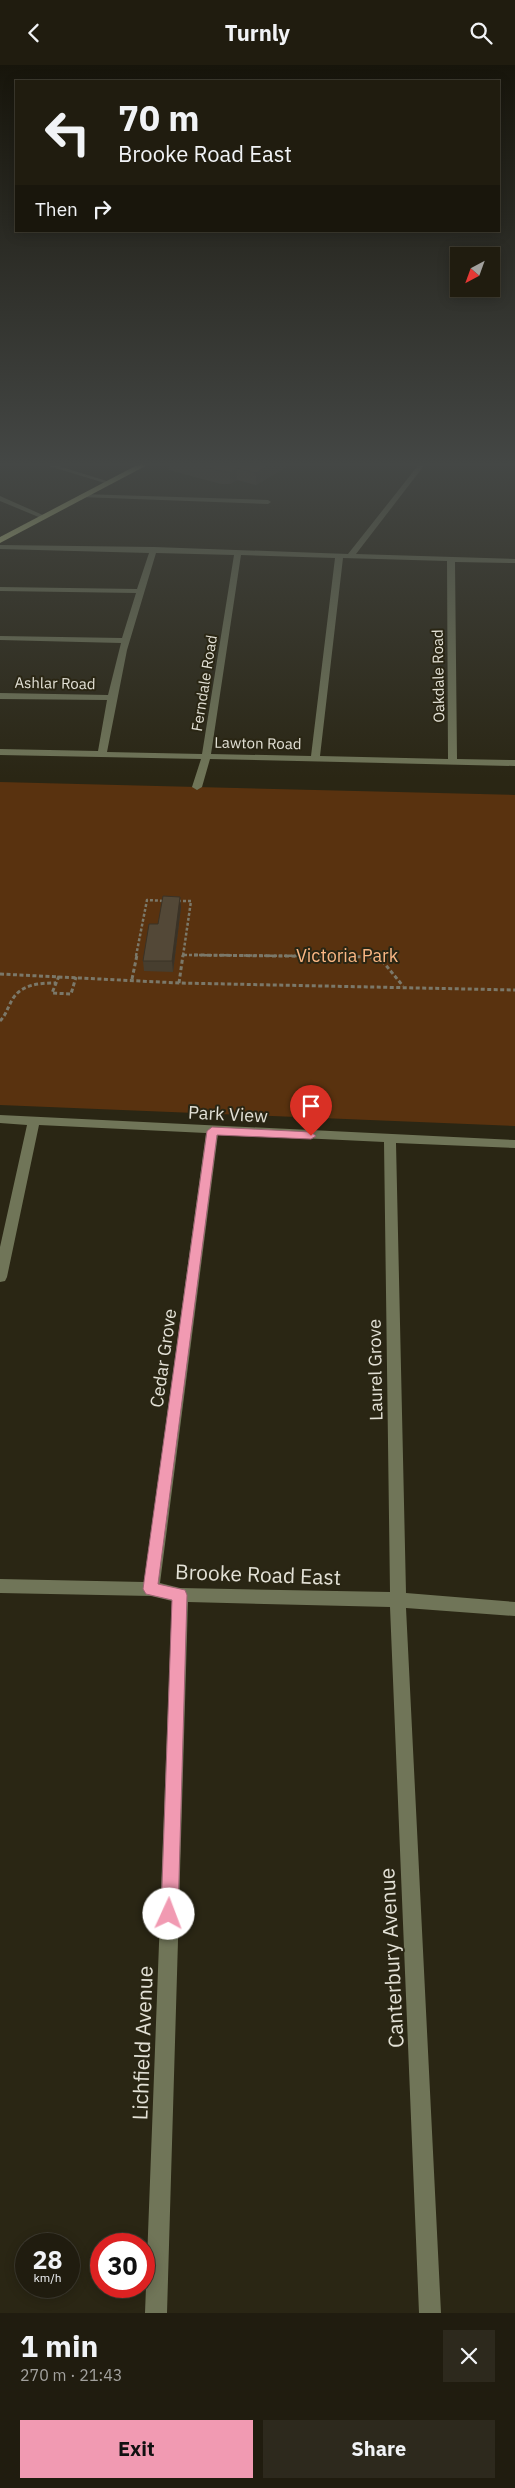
<!DOCTYPE html>
<html lang="en">
<head>
<meta charset="utf-8">
<style>
	body { margin:0; font-family:"IBM Plex Sans",sans-serif; background:#2d291d; color:#f1f3f6; height:100vh; display:flex; flex-direction:column; font-size:19px; white-space:nowrap }
	* { box-sizing:border-box; margin:0 }
	p { font-size:16px; color:#a2a19e }
	.icon { flex:none; width:28px; height:28px; fill:none; stroke:currentColor; stroke-width:2; stroke-linecap:round; stroke-linejoin:round }
	.map { position:relative; height:2248px; overflow:hidden }
	.sheet { display:flex; flex-direction:column; background:#201c0f; flex:1 }
	.sheet>* { flex:none }
	.banner { position:absolute; left:15px; top:15px; width:485px; height:152px; border-radius:0px; box-shadow:0 2px 12px #0003,0 0 0 1px #3d3a2f; background:#201c0f; color:#f1f3f6; overflow:hidden }
	.needle { width:32px; rotate:221deg }
	.fabs { position:absolute; left:450px; top:182px; display:grid; gap:10px }
	.fabs a { display:grid; place-items:center; width:50px; height:50px; border-radius:0px; background:#201c0f; box-shadow:0 2px 12px #0003,0 0 0 1px #3d3a2f; font-size:25px }
	.speed { position:absolute; left:15px; top:2168px; display:flex; gap:10px; font-size:25px; font-weight:700; text-align:center }
	.speed>* { display:grid; place-content:center; width:65px; height:65px; border-radius:50%; background:#201c0f; box-shadow:0 2px 12px #0003,0 0 0 1px #3d3a2f; line-height:1 }
	.speed small { font-size:12px; font-weight:400 }
	.speed .limit { border:8px solid #d22; background:#fff; color:#111 }
	.pin { position:absolute; display:grid; place-items:center; width:42px; height:42px; color:#fff; margin:-51px -21px; border-radius:50% 50% 50% 0; rotate:-45deg; box-shadow:0 0 5px #0007 }
	.pin .icon { rotate:45deg }
	.me { position:absolute; width:55px; margin:-28px; rotate:2deg; stroke-linejoin:round; filter:drop-shadow(0 0 4px #0008) }
	.turn { display:flex; align-items:center; gap:18px; height:105px; padding:0 20px; font-size:22px }
	.turn .icon { width:65px; height:65px; stroke-width:2.5 }
	.turn b { display:block; font-size:35px; line-height:42px }
	.then { display:flex; align-items:center; height:48px; padding:0 20px; background:#0003; gap:10px; font-size:19px }
	.round { display:grid; place-items:center; flex:none; width:52px; height:52px; border-radius:0px; background:#2d291d }
	.overview { display:flex; align-items:center; justify-content:space-between; height:85px; padding:0 20px }
	h1 { font-size:30px; font-weight:700; line-height:38px }
	.action { display:flex; gap:10px; margin-top:auto; padding:10px 20px }
	.action a { flex:1; height:58px; border-radius:0px; background:#f19ab2; color:#111; font-size:20px; font-weight:700; line-height:58px; text-align:center }
	.action a+a { background:#2d291d; color:#f1f3f6 }
	header { display:flex; justify-content:space-between; align-items:center; height:65px; padding:0 20px; background:#201c0f; font-size:22px; font-weight:700 }
	.map>svg:first-child { display:block }
	.green { fill:#59320f }
	.lines { fill:none; stroke-linecap:round; stroke-linejoin:round }
	.path-far1 { stroke:#7b7869; stroke-width:2.5; stroke-dasharray:3 2; stroke-linecap:butt }
	.path { stroke:#7b7869; stroke-width:3; stroke-dasharray:4 2.5; stroke-linecap:butt }
	.minor { fill:#707558; fill-rule:evenodd }
	.highway { fill:#d9e59a; fill-rule:evenodd }
	.wall { fill:#473e2f }
	.shaded-wall { fill:#3a3226 }
	.building { fill:#534837; stroke:#3a3226 }
	.route { fill:#f19ab2; stroke:#9d6474 }
	.labels { text-anchor:middle; dominant-baseline:central; stroke-width:4; stroke-linejoin:round; paint-order:stroke }
	.far-street-label { font-size:15px; fill:#e3e1d6; stroke:#2a2614 }
	.park-label { font-size:18px; fill:#fab784; stroke:#2a2614 }
	.street-label { font-size:18px; fill:#e3e1d6; stroke:#2a2614 }
	.near-street-label { font-size:21px; fill:#e3e1d6; stroke:#2a2614 }
</style>
</head>
<body>
<header><svg class="icon" aria-label="back" viewBox="0 0 24 24"><path d="M15 5l-7 7 7 7"/></svg>Turnly<svg class="icon" aria-label="search" viewBox="0 0 24 24"><circle cx="10" cy="10" r="6"/><path d="M15 15l6 6"/></svg></header>
<div class="map">
<svg width="515" height="2248" viewBox="0 0 515 2248">
	<rect width="100%" height="100%" fill="#2a2614"/>
	<polygon class="green" points="0,717 515,730 515,1061 0,1040"/>
	<g class="lines">
		<g class="path-far1">
			<polyline points="178,836 191,836 183,891"/>
			<polyline points="184,890 312,891"/>
			<polyline points="136,891 147,835 165,836"/>
		</g>
		<g class="path">
			<polyline points="194,890 372,892 384,898 403,921"/>
			<polyline points="0,909 179,918 515,925"/>
			<polyline points="59,911 52,928 71,929 76,912"/>
			<polyline points="132,914 137,890"/>
			<polyline points="179,918 183,890"/>
			<path d="M0 956C6 950 8 942 12 935 21 919 40 918 56 918"/>
		</g>
		<g class="minor">
			<polygon points="39,398 49,398 113,418 108,419"/>
			<path d="M420 398H426L356 489 515 494V498L455 497 457 694 515 695V701L210 694 202 722 197 725 192 722 201 694 0 690V684L98 686 107 635 0 634V628L108 630 121 578 0 575V571L122 573 136 528 0 526V522L137 524 149 488 0 484V480L154 482 348 489ZM156 488 234 490 202 689 107 687 127 585ZM241 490 335 493 311 691 211 689ZM343 493 447 496 448 694 320 691Z"/>
			<polygon points="82,429 268,435 271,437 268,439 80,432 79,431"/>
			<polygon points="0,431 45,451 47,452 41,453 0,436"/>
			<path d="M0 1050 515 1075V1083L396 1078 406 1528 515 1537V1551L406 1543 441 2248H419L390 1542 188 1537 167 2248H145L172 1536 151 1531 0 1528V1514L144 1517 206 1068 39 1060 7 1212 5 1216 0 1217V1182L27 1060 0 1058ZM218 1069 384 1077 390 1527 180 1523 160 1518Z"/>
		</g>
		<polygon class="highway" points="141,398 151,398 0,478 0,472"/>
	</g>
	<g class="wall">
		<polygon points="169,398 293,398 256,420 237,415 230,419 221,419 169,405"/>
		<polygon points="181,842 173,907 144,906 143,896 158,859"/>
	</g>
	<g class="shaded-wall">
		<polygon points="272,398 293,398 256,420 256,408"/>
		<polygon points="237,403 237,415 230,419 230,407"/>
		<polygon points="180,832 181,842 173,907 172,896"/>
	</g>
	<g class="building">
		<polygon points="188,398 272,398 256,408 237,403 230,407 221,406"/>
		<polygon points="163,831 180,832 172,896 143,896 149,859 158,859"/>
	</g>
	<linearGradient id="sky" x2="0" y2="1"><stop stop-color="#17150b"/><stop offset="0.56" stop-color="#444745"/><stop offset="1" stop-color="#444745" stop-opacity="0"/></linearGradient>
	<rect width="515" height="713" fill="url(#sky)"/>
	<polygon class="route" points="212,1062 311,1067 316,1071 311,1074 217,1070 158,1519 185,1525 187,1530 178,1849 175,1855 169,1857 163,1855 161,1849 172,1535 146,1529 143,1524 207,1066"/>
	<g class="labels">
		<g class="far-street-label">
			<text transform="translate(438 611) rotate(-91)">Oakdale Road</text>
			<text transform="translate(55 618) rotate(1)">Ashlar Road</text>
			<text transform="translate(204 618) rotate(-81)">Ferndale Road</text>
			<text transform="translate(258 678) rotate(1)">Lawton Road</text>
		</g>
		<g class="park-label">
			<text x="347" y="890">Victoria Park</text>
		</g>
		<g class="street-label">
			<text transform="translate(228 1049) rotate(3)">Park View</text>
			<text transform="translate(163 1293) rotate(-82)">Cedar Grove</text>
			<text transform="translate(375 1305) rotate(-91)">Laurel Grove</text>
		</g>
		<g class="near-street-label">
			<text transform="translate(258 1509) rotate(2)">Brooke Road East</text>
			<text transform="translate(391 1893) rotate(-93)">Canterbury Avenue</text>
			<text transform="translate(142 1978) rotate(-88)">Lichfield Avenue</text>
		</g>
	</g>
</svg>
<div class="fabs">
<a><svg class="needle" viewBox="-14 -14 28 28"><path d="M0-13l5 13h-10z" fill="#e53935"/><path d="M0 13l5-13h-10z" fill="#a2a19e"/></svg></a>
</div>
<div class="speed"><div>28<small>km/h</small></div><div class="limit">30</div></div>
<div class="pin" style="left:311px;top:1071px;background:#d93025"><svg class="icon" aria-label="arrive" viewBox="0 0 24 24"><path d="M6 21V4h12l-3 4 3 4H6"/></svg></div>
<svg class="me" style="left:169px;top:1849px" viewBox="-20 -20 40 40"><circle r="19" fill="#fff"/><path d="M0-13L10 11 0 6-10 11z" fill="#f19ab2"/></svg>
<div class="banner">
<div class="turn"><svg class="icon" aria-label="left" viewBox="0 0 24 24"><path d="M17 20v-9H6M10 6l-5 5 5 5"/></svg><div><b>70 m</b>Brooke Road East</div></div>
<div class="then">Then<svg class="icon" aria-label="right" viewBox="0 0 24 24"><path d="M7 20v-9h11M14 6l5 5-5 5"/></svg></div>
</div>
</div>
<section class="sheet">
<div class="overview"><div><h1>1 min</h1><p>270 m · 21:43</p></div><a class="round"><svg class="icon" aria-label="close" viewBox="0 0 24 24"><path d="M6 6l12 12M18 6L6 18"/></svg></a></div>
<div class="action"><a>Exit</a><a>Share</a></div>
</section>
</body>
</html>
